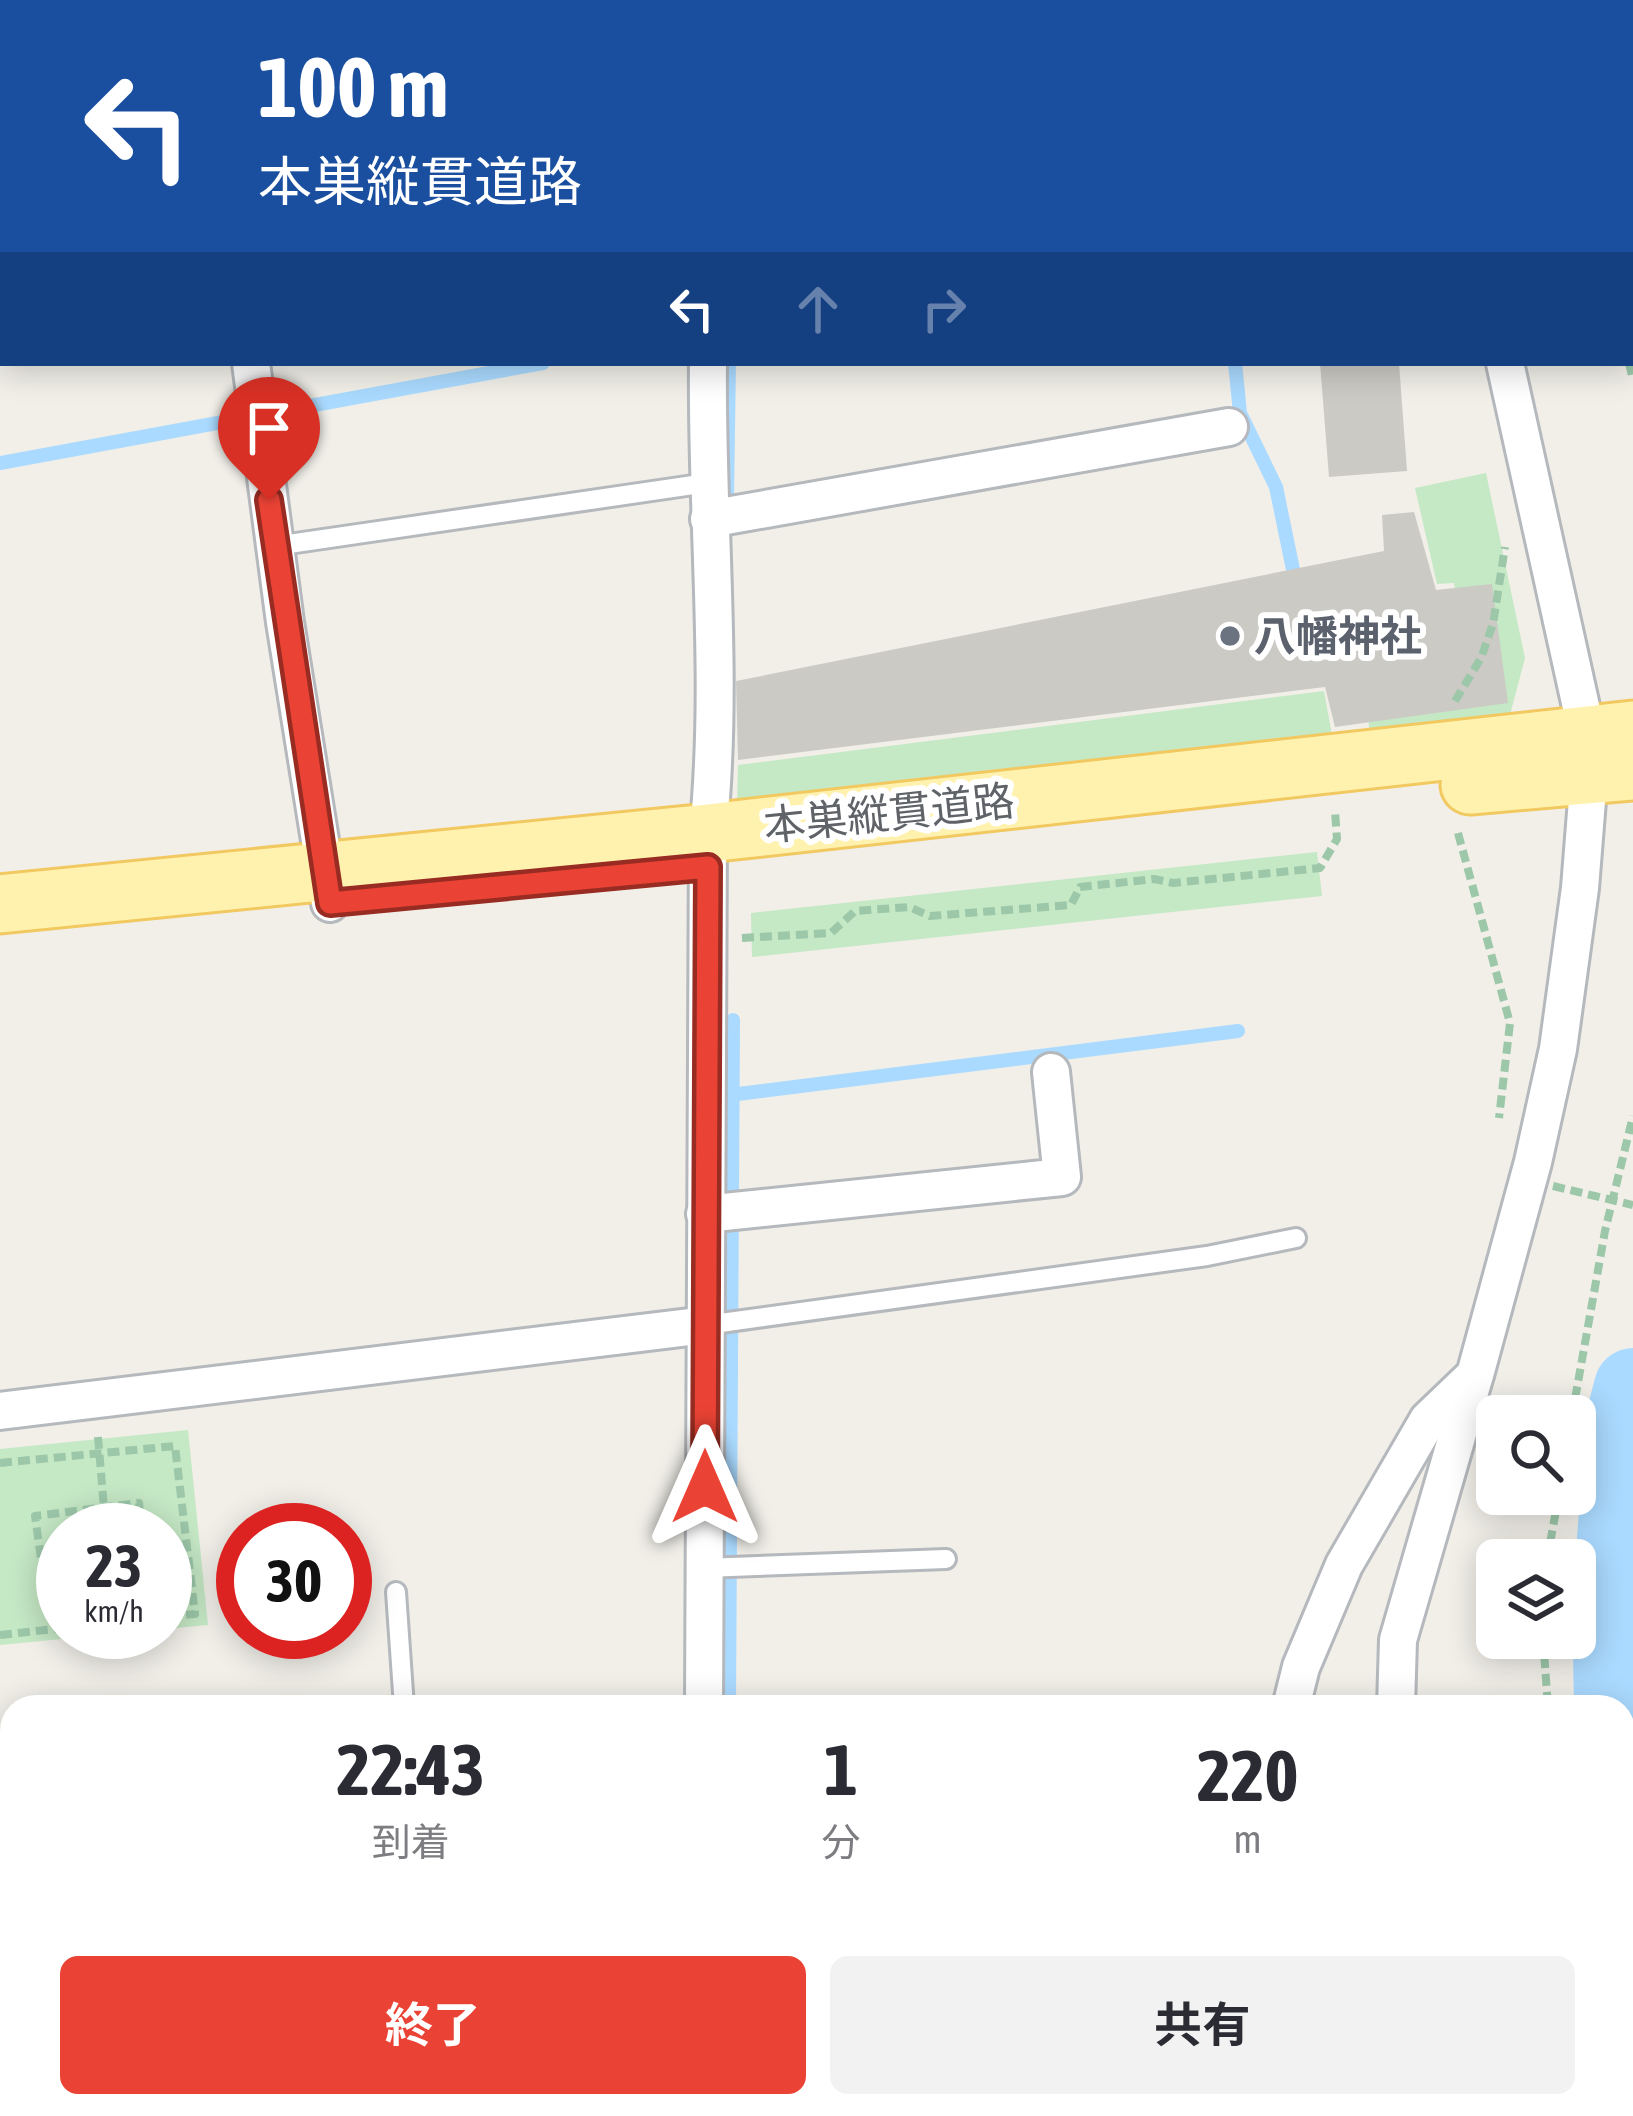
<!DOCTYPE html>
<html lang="ja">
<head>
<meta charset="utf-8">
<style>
	body { margin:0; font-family:"Asap Condensed","Noto Sans JP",sans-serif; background:#f2f2f3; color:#2b2b33; height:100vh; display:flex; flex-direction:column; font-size:45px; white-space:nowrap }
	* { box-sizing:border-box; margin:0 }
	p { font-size:39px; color:#7c7c81 }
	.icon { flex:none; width:66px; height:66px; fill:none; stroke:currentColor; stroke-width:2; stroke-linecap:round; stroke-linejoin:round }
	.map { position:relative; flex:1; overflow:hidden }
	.drawer { position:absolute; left:0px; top:1695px; width:1635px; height:423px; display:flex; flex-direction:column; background:#fff; border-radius:36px 36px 0 0; box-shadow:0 6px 30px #0003 }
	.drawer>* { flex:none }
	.guide { position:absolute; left:0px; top:0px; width:1635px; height:366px; box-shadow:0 6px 30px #0003; background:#1a4fa0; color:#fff; overflow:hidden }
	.fabs { position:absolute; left:1476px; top:1395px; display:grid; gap:24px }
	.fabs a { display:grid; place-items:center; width:120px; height:120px; border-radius:18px; background:#fff; box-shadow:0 6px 30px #0003; font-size:60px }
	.speed { position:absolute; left:36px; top:1503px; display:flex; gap:24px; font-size:60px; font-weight:700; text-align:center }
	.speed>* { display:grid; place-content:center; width:156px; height:156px; border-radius:50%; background:#fff; box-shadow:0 6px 30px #0003; line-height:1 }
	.speed small { font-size:30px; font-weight:400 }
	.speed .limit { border:18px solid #d22; background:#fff; color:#111 }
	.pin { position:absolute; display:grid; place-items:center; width:102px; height:102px; color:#fff; margin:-123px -51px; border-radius:50% 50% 50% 0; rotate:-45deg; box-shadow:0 0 12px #0007 }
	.pin .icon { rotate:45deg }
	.me { position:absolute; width:132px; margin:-66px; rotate:0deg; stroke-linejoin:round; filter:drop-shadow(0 0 9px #0008) }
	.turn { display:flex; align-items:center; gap:42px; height:252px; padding:0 60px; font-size:54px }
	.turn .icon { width:156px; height:156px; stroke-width:2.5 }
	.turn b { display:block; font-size:84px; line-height:102px }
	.lanes { display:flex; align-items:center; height:114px; padding:0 60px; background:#0003; justify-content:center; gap:60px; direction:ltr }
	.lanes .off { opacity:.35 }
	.eta { display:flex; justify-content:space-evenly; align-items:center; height:204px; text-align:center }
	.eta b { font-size:72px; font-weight:700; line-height:84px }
	.button { display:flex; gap:24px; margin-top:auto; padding:24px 60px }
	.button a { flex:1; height:138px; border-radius:18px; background:#ea4335; color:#fff; font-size:48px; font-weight:700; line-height:138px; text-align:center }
	.button a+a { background:#f2f2f3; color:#2b2b33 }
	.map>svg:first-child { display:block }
	.green { fill:#c5e8c5 }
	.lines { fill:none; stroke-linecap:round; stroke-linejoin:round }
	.stream { stroke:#aadaff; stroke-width:14 }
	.river { stroke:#aadaff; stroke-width:78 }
	.building { fill:#cccac5 }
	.lane-casing { stroke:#b5b8bc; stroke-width:24 }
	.street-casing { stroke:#b5b8bc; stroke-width:42 }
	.primary-casing { stroke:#f2c960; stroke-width:63 }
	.path { stroke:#9cc7a9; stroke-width:8; stroke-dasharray:12 6; stroke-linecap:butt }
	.lane { stroke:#fff; stroke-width:18 }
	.street { stroke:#fff; stroke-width:36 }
	.primary { stroke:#fff2af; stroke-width:57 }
	.path-bridge { stroke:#9cc7a9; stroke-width:8; stroke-dasharray:12 6; stroke-linecap:butt }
	.route-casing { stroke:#982c22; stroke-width:30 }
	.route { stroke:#ea4335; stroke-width:21 }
	.worship-dot { fill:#6b7280; stroke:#fff; stroke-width:4.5 }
	.labels { text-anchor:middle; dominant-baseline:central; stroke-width:12; stroke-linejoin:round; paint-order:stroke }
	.worship-label { font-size:42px; font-weight:bold; fill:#5b616d; stroke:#fff; text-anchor:start }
	.street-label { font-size:42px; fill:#5f6368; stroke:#fff }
</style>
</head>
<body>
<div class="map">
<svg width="1633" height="2116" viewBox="0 0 1633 2116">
	<rect width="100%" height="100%" fill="#f1efe8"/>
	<g class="green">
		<polygon points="1486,473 1525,658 1510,715 1370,737 1363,667 1465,650 1454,583 1437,584 1415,488"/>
		<polygon points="1324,691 1334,746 737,807 738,765"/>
		<polygon points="1317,852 1322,896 752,957 751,913"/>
		<polygon points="188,1430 208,1625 165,1629 165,1530 63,1530 63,1632 135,1632 0,1645 0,1449"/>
	</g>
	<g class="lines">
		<g class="stream">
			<polyline points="734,0 735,3"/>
			<polyline points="1141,0 1143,3"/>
			<polyline points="1235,363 1240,413 1276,487 1296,584"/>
			<polyline points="0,463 543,363"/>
			<polyline points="727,496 729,363"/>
			<polyline points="730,1095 1238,1031"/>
			<polyline points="729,1707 733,1020"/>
			<polyline points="0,2015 12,2116"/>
			<polyline points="59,2116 142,2106"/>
			<polyline points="729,2116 729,2106"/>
		</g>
		<g class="river">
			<polyline points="1613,1707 1611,1600 1626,1414 1633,1387"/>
			<polyline points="1623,1763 1633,1792"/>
		</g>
	</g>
	<g class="building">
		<polygon points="1320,363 1399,363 1407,471 1329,477"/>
		<polygon points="1414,512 1436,590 1492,584 1508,703 1335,727 1325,687 738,760 736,681 1384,551 1382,515"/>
	</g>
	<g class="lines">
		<g class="lane-casing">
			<g id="lane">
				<polyline points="807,3 813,0"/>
				<polyline points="275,546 707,483"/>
				<polyline points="706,1325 1207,1256 1296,1238"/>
				<polyline points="704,1568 946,1559"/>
				<polyline points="396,1592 404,1707"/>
			</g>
		</g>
		<g class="street-casing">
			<g id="street">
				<polyline points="206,0 206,3"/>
				<polyline points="710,0 710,3"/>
				<polyline points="1459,3 1460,0"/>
				<polyline points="1507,3 1508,0"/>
				<polyline points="251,363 285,622 330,903"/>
				<polyline points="709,519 1229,427"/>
				<polyline points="705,1214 1062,1177 1051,1072"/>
				<polyline points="0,1411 706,1325"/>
				<path d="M704 1707 708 833C724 677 706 520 708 363"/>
				<polyline points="1291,1707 1301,1667 1344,1565 1428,1420 1475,1375 1533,1162 1558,1049 1580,888 1589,775 1587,734 1505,363"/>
				<polyline points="1396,1707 1398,1640 1474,1378"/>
				<polyline points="0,1825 12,1823"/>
				<polyline points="1623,2025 1633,2036"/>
				<polyline points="701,2116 701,2106"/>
				<polyline points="1191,2116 1194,2106"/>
			</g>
		</g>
		<g class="primary-casing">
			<g id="primary">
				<polyline points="1470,785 1633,771"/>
				<polyline points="0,904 708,833 1633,730"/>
			</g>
		</g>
		<g class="path">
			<polyline points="1632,11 1633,9"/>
			<polyline points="1629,363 1633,380"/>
			<polyline points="1455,701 1481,658 1493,624 1505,547"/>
			<polyline points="1458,833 1510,1023 1499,1118"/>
			<polyline points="742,938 831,933 855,911 909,907 930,916 1071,905 1080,887 1154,879 1173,883 1320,868 1337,839 1335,811"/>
			<polyline points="1572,1416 1605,1231 1633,1116"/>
			<polyline points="98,1437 104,1508"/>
			<polyline points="0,1463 175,1446 195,1614 165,1617"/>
			<polyline points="1547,1560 1559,1494"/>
			<polyline points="63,1571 43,1573 35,1516 139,1503 142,1530"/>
			<polyline points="0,1635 63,1628"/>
			<polyline points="1543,1638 1548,1707"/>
			<polyline points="1623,1893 1633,1910"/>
		</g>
		<use href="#lane" class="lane"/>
		<use href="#street" class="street"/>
		<use href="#primary" class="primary"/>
		<polyline class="path-bridge" points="1553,1186 1633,1205"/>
	</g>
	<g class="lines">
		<g class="route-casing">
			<polyline id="route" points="269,500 330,903 708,867 705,1487"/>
		</g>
		<use href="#route" class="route"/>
	</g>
	<circle class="worship-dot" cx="1230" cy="636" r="12"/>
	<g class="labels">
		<g class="worship-label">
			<text x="1254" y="636">八幡神社</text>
		</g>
		<g class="street-label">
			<text transform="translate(889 813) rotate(-6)">本巣縦貫道路</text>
		</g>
	</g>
</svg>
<div class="fabs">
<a><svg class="icon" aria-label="search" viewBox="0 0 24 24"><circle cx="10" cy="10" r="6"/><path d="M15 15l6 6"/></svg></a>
<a><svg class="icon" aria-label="layers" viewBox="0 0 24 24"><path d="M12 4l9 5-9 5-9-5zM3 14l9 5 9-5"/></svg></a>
</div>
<div class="speed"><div>23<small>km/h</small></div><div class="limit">30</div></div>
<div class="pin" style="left:269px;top:500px;background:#d93025"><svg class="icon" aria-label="arrive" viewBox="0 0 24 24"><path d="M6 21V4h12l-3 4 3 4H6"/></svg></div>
<svg class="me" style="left:705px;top:1487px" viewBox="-20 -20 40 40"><path d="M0-17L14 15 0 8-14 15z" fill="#ea4335" stroke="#fff" stroke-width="4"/></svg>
<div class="guide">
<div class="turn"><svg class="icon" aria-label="left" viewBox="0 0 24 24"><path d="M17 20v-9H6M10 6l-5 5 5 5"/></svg><div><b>100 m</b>本巣縦貫道路</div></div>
<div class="lanes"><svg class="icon" aria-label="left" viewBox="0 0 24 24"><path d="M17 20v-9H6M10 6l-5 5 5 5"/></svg><svg class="icon off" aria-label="ahead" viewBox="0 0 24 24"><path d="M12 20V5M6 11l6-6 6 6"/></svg><svg class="icon off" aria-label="right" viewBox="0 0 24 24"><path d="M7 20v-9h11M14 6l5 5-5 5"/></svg></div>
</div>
<section class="drawer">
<div class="eta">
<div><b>22:43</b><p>到着</p></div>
<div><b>1</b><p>分</p></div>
<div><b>220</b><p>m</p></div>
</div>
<div class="button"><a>終了</a><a>共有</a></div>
</section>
</div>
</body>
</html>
